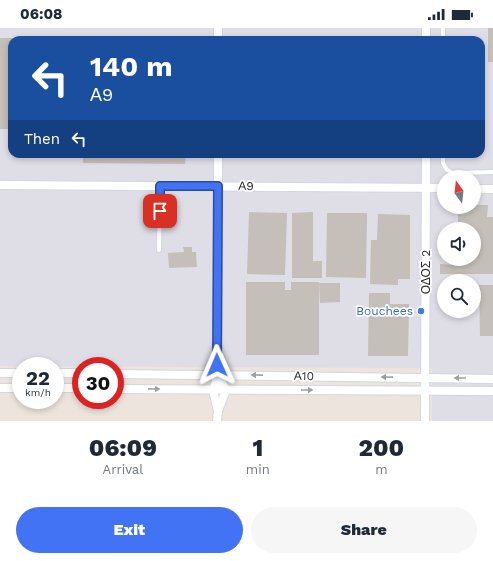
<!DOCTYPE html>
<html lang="en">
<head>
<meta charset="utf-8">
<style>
	body { margin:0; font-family:"Work Sans",sans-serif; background:#f6f6f7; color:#1f2937; height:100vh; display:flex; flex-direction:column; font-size:15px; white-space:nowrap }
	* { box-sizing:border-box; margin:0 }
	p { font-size:13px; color:#747a83 }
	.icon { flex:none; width:22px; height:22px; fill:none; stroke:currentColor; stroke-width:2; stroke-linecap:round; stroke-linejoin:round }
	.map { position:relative; height:393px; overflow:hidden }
	.drawer { display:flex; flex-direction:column; background:#fff; flex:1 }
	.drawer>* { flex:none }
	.top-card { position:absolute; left:8px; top:8px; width:477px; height:122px; border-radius:12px; box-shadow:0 2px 6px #0003; background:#1a4fa0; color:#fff; overflow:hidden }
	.needle { width:26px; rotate:345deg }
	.controls { position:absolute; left:437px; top:142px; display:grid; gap:8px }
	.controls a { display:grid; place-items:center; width:44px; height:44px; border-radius:50%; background:#fff; box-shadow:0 2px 6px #0003; font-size:20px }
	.speed { position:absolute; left:12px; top:329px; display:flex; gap:8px; font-size:20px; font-weight:700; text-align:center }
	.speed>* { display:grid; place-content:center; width:52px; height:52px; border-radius:50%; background:#fff; box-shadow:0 2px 6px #0003; line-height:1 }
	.speed small { font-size:10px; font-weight:400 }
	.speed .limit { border:6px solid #d22; background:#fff; color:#111 }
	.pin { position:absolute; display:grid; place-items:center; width:34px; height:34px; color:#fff; margin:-17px; border-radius:8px; box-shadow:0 2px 6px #0006 }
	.me { position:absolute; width:44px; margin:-22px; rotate:359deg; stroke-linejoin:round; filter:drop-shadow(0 0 3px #0008) }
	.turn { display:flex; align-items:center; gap:14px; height:84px; padding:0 16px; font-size:18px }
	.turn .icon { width:52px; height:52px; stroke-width:2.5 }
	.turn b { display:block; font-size:28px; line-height:34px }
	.then { display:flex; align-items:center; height:38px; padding:0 16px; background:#0003; gap:8px; font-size:15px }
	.eta { display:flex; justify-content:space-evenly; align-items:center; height:68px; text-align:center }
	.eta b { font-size:24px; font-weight:800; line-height:28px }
	.button { display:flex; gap:8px; margin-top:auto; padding:8px 16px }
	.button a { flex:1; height:46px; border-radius:24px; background:#4273f4; color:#fff; font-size:16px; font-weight:800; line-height:46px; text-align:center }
	.button a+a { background:#f6f6f7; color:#1f2937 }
	.status { display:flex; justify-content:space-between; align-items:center; height:28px; padding:0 20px; background:#fff; direction:ltr }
	.status svg { height:11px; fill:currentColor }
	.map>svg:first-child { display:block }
	.industrial { fill:#dfdde5; fill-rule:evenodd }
	.building { fill:#c4bfb8 }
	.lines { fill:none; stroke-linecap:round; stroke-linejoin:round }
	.service-casing { stroke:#d2d7e3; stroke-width:6 }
	.minor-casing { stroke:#d2d7e3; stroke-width:10 }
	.service { stroke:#fff; stroke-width:4 }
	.minor { stroke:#fff; stroke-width:8 }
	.oneway { fill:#9f9f9f }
	.route-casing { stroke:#2b4b9f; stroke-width:10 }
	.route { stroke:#4273f4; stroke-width:7 }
	.shop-dot { fill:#3f7fe0; stroke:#fff; stroke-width:1.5 }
	.labels { text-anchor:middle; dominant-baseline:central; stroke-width:3.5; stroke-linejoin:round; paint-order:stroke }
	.street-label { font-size:12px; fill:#2a2a2a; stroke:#fff }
	.shop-label { font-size:12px; fill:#366cbe; stroke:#fff; text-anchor:end }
</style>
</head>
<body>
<div class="status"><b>06:08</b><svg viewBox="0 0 49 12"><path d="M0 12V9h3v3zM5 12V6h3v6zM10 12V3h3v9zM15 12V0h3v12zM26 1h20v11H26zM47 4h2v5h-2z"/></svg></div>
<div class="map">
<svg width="493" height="393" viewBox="0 0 493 393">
	<rect width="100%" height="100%" fill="#ece4dd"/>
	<path class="industrial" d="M0 0H493V393H432V340L0 338ZM12 12H481V126H12ZM444 149H474V179H444ZM444 201H474V231H444ZM444 253H474V283H444Z"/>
	<g class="building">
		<rect x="488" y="0" width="5" height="34"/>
		<polygon points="0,10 15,10 15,12 12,12 12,101 0,101"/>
		<polygon points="83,126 186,126 185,136 83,135"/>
		<polygon points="474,177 488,177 487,189 493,189 493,246 440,246 440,236 458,237 458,231 474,231 474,201 458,201 458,179 474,179"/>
		<polygon points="249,184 287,185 285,247 247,246"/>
		<polygon points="313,184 313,233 322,233 322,250 292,250 292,185"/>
		<polygon points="327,185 367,185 366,250 326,249"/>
		<polygon points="378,186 410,187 410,251 398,251 398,257 370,256 371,212 377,212"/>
		<polygon points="183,219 192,219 192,224 196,224 197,239 169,240 168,225 184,224"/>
		<polygon points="246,254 285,254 285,262 291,262 291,254 319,254 319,327 246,327"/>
		<polygon points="319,255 340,255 340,274 320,275"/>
		<polygon points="479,257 493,257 493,308 480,308"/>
		<polygon points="369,265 390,265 390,276 409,276 408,328 368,328"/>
	</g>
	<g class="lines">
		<g class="service-casing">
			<g id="service">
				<polyline points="443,0 443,12"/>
				<polyline points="443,126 443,135 447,142 454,145 493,144"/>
				<polyline points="159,222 160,158"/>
			</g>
		</g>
		<g class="minor-casing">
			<g id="minor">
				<polyline points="218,12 218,0"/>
				<polyline points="426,12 426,0"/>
				<polyline points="218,126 218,347 213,362 218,383"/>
				<polyline points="0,157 444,160"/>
				<polyline points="474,161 493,161"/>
				<polyline points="0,345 21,345"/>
				<polyline points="55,345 81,345"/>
				<polyline points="115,346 493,351"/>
				<polyline points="0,360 21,360"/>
				<polyline points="55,360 81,360"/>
				<polyline points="115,361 493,363"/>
				<polyline points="217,393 218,383 226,362 218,347"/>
				<polyline points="425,393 426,126"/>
			</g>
		</g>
		<use href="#service" class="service"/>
		<use href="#minor" class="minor"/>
	</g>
	<defs><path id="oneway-solid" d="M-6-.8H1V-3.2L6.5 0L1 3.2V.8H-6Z"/></defs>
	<g class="oneway">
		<use href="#oneway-solid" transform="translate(257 347) rotate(-179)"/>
		<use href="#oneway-solid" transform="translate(387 349) rotate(-179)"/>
		<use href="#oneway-solid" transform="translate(460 350) rotate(-180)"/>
		<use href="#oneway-solid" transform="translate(154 361) rotate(1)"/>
		<use href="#oneway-solid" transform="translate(307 362)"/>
	</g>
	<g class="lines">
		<g class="route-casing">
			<polyline id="route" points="160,183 160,158 218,158 217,337"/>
		</g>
		<use href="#route" class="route"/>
	</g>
	<circle class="shop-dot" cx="421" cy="283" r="4"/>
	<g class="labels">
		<g class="street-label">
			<text transform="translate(246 158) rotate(1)">Α9</text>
			<text transform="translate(426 244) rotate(-90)">ΟΔΟΣ 2</text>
			<text transform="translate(304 348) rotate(1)">Α10</text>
		</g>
		<g class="shop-label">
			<text x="413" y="283">Bouchees</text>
		</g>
	</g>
</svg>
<div class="controls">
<a><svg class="needle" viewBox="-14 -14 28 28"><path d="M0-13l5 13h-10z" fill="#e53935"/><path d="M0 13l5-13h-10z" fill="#747a83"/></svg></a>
<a><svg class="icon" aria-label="sound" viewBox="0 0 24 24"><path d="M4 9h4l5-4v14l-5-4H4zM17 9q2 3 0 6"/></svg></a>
<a><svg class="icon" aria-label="search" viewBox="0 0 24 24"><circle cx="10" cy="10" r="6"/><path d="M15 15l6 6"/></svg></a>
</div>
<div class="speed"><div>22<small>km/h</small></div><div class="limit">30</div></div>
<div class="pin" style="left:160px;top:183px;background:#d93025"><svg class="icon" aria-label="arrive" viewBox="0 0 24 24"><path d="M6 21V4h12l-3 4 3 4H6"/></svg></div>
<svg class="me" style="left:217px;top:337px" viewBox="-20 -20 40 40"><path d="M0-17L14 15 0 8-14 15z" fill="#4273f4" stroke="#fff" stroke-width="4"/></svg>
<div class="top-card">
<div class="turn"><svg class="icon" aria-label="left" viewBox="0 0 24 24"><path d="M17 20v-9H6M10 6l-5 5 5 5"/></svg><div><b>140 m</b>Α9</div></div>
<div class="then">Then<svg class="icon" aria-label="left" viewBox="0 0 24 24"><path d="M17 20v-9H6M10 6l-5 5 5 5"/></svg></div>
</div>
</div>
<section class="drawer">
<div class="eta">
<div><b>06:09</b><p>Arrival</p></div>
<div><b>1</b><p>min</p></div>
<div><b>200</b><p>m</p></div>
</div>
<div class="button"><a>Exit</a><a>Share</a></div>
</section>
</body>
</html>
